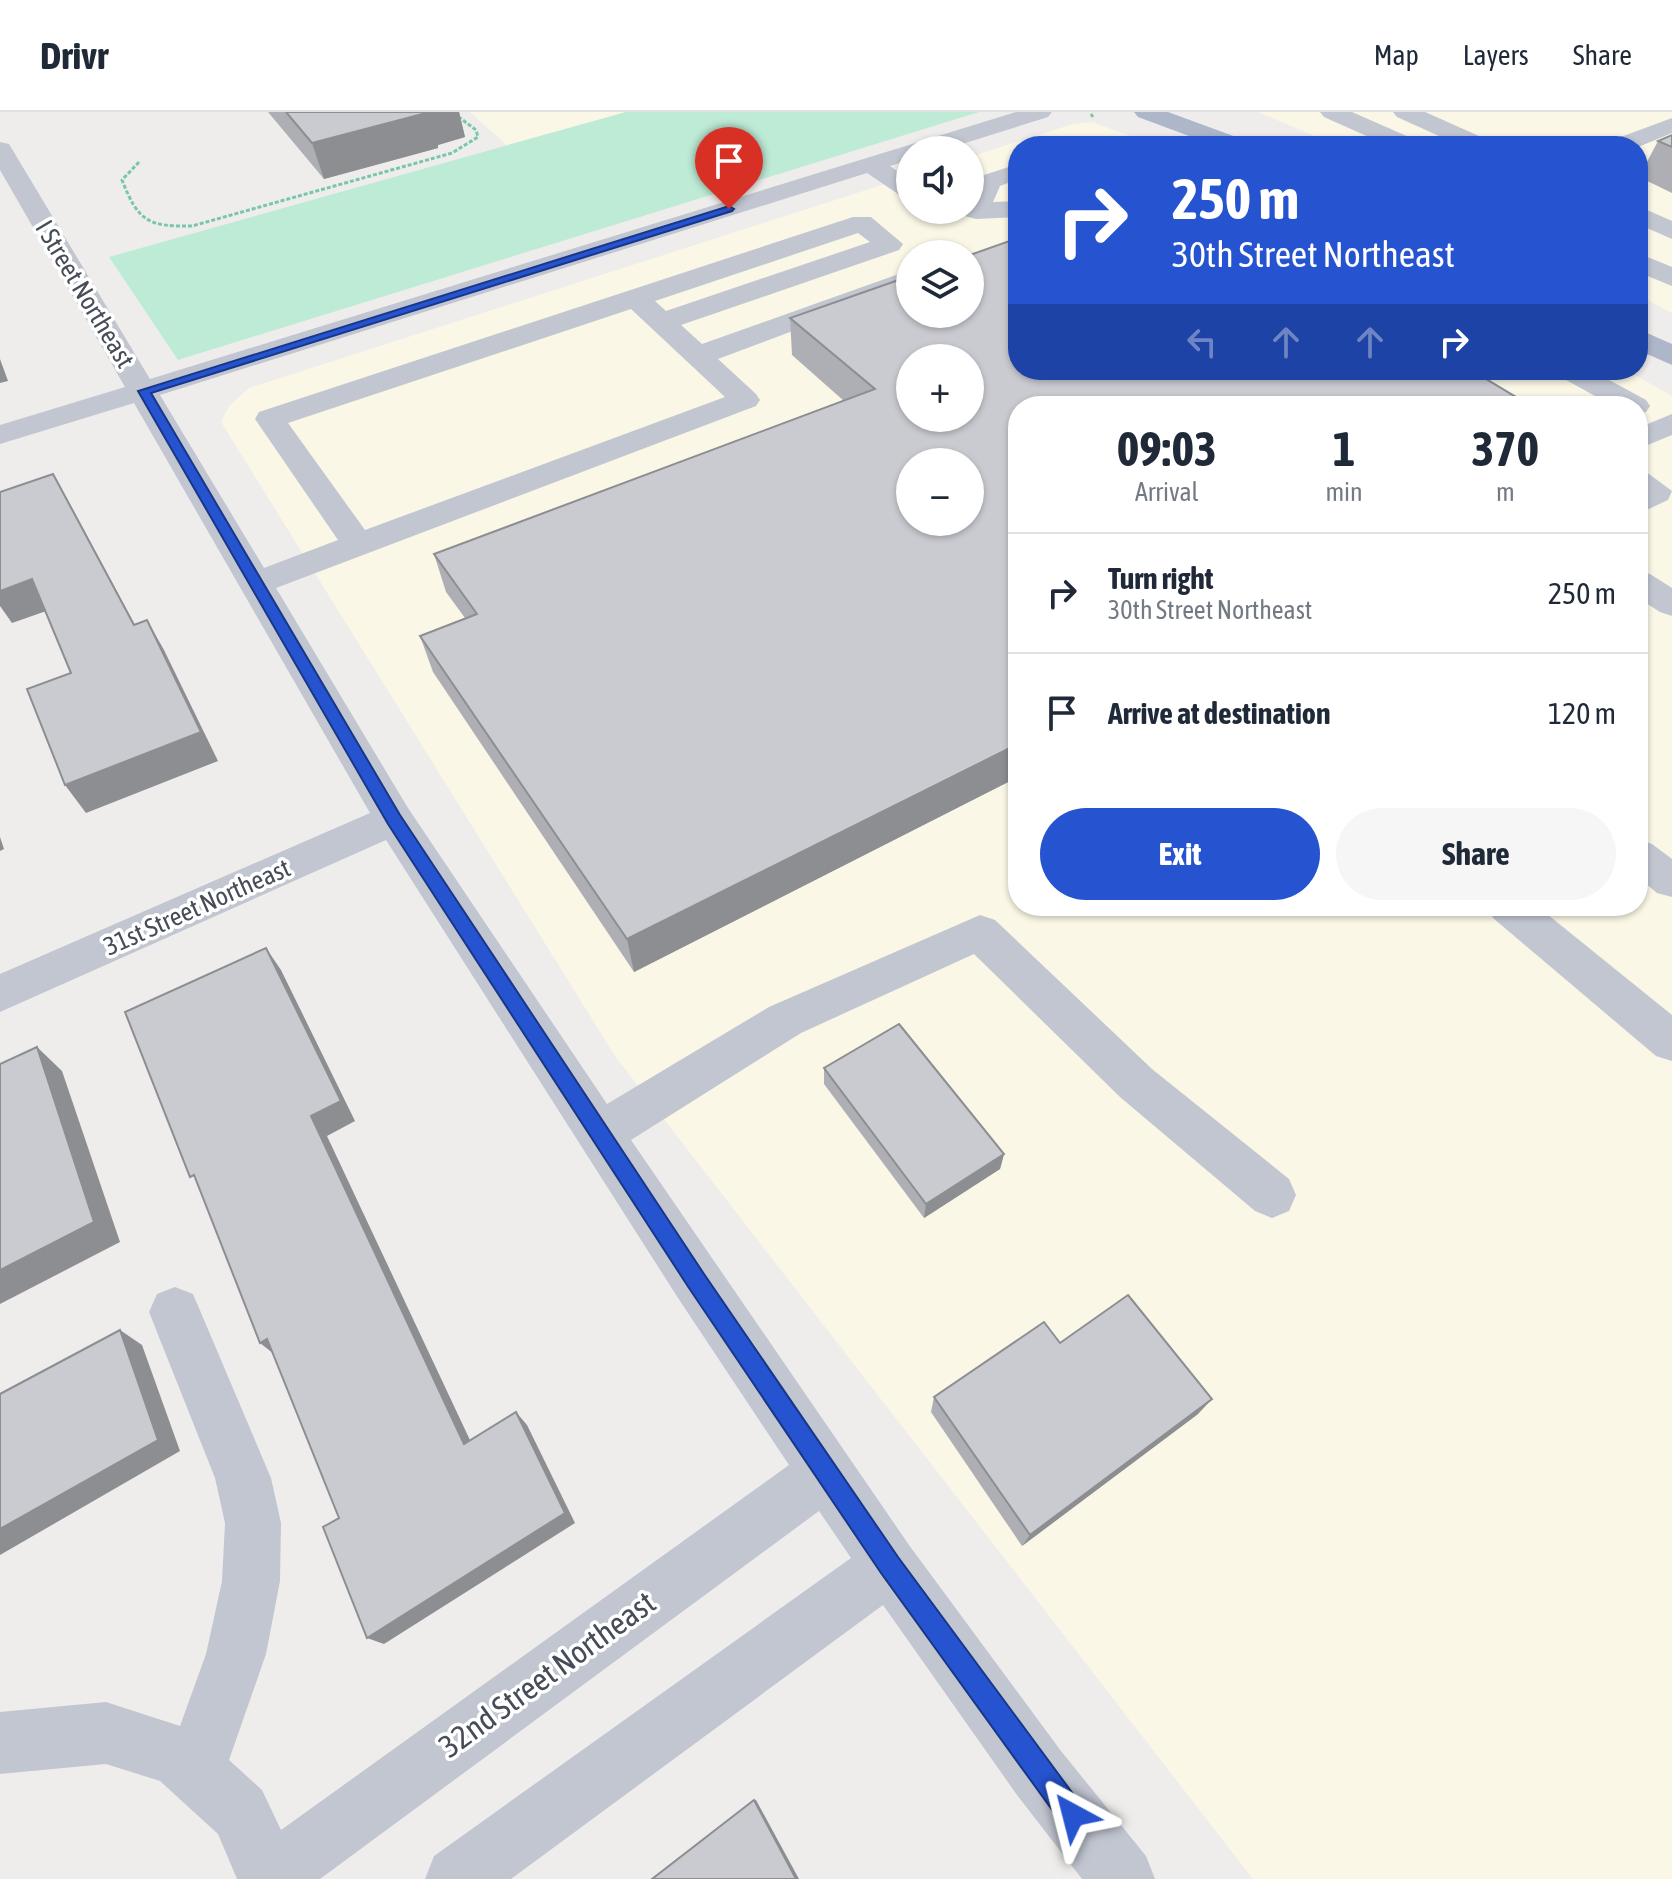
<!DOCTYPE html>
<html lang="en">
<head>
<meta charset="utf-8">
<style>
	body { margin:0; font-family:"Asap Condensed",sans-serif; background:#f6f6f7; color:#1f2937; height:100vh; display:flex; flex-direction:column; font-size:30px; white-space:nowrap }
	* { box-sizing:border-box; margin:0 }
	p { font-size:26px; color:#747a83 }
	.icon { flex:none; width:44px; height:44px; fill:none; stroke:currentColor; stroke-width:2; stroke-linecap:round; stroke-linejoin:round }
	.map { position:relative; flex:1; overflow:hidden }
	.side { position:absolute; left:1008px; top:284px; width:640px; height:520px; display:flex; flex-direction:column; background:#fff; border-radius:32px; box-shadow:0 2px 6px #0004 }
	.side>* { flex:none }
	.top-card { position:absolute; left:1008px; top:24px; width:640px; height:244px; border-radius:32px; box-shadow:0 2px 6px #0004; background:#2654d0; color:#fff; overflow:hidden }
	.fabs { position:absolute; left:896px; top:24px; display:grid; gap:16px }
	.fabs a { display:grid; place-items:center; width:88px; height:88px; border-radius:50%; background:#fff; box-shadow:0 2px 6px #0004; font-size:40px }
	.pin { position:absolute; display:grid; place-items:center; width:68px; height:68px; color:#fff; margin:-82px -34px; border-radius:50% 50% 50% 0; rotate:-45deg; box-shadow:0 0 8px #0007 }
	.pin .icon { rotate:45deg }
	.me { position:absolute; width:88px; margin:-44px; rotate:322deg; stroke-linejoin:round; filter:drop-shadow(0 0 6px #0008) }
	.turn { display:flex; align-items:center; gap:28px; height:168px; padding:0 32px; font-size:36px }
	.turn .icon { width:104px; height:104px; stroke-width:2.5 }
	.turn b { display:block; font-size:56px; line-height:68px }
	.lanes { display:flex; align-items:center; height:76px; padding:0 32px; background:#0003; justify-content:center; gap:40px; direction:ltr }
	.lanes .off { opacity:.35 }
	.eta { display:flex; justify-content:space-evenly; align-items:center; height:136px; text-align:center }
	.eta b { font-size:48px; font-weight:700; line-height:56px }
	.primary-button { display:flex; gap:16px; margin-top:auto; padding:16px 32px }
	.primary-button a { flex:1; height:92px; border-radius:48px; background:#2654d0; color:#fff; font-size:32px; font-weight:700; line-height:92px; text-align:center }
	.primary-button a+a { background:#f6f6f7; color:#1f2937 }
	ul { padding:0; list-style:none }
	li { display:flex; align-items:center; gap:24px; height:120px; padding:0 32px; border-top:2px solid #e0e1e3 }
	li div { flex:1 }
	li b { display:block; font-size:30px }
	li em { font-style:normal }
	header { display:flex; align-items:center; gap:48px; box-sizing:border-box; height:112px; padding:0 40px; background:#fff; border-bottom:2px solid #e0e1e3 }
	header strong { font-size:38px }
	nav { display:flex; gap:44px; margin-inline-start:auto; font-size:28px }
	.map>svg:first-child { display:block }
	.commercial { fill:#faf7e6; fill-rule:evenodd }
	.green { fill:#bdebd6 }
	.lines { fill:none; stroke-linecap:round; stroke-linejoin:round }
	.path { stroke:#78c6ac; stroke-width:3; stroke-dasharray:4 2; stroke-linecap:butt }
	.minor { fill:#c1c6d1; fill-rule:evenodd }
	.major { fill:#aeb7ca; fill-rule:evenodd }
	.wall { fill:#aeafb4 }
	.shaded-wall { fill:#8d8e92 }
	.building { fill:#cacbd1; stroke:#8d8e92; stroke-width:2; fill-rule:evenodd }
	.route { fill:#2654d0; stroke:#193787; stroke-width:2 }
	.labels { text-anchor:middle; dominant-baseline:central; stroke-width:7; stroke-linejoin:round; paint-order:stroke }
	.street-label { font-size:26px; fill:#464d58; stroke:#fff }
	.near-street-label { font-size:32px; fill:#464d58; stroke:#fff }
</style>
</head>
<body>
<header>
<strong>Drivr</strong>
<nav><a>Map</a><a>Layers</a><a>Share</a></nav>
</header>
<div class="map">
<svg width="1672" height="1767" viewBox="0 0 1672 1767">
	<rect width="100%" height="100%" fill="#efedec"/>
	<g class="commercial">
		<polygon points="470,0 626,0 507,33"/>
		<polygon points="1258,0 1672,0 1672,201 1638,183 1638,34 1338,34"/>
		<path d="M1092 10 1158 34H1018V258H1626L1672 284V1767H1253L615 944 221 310 229 294 249 276 910 64V98H970V45L1073 12ZM910 142H970V202H910ZM910 246H970V306H910ZM1018 294H1638V794H1018ZM910 350H970V410H910Z"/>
	</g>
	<polygon class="green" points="626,0 979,0 178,248 109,145"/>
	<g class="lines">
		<g class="path">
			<polyline points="1091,2 1093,5"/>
			<path d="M139 50 122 68C138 109 148 115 192 114L452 41 478 25 476 18 452 0"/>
		</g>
		<g class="minor">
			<path d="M1016 0H1052L1048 5 943 38H910V48L890 54 910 68V87L901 84 867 61 160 283 264 456 338 428 255 307 259 300 853 105H871L903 132 899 138 681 213 702 232 910 158V175L718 247 756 282 760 288 756 294 276 476 408 696 607 992 769 895 980 803 995 808 1152 957 1289 1067 1296 1083 1289 1099 1272 1106 1255 1099 1120 985 974 842 801 921 631 1028 909 1433 1061 1639 1146 1744 1155 1767H1082L1017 1683 883 1493 511 1767H425L434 1744 851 1446 819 1399 320 1767H237L218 1722 160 1669 106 1652 0 1662V1600L106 1590 180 1614 206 1542 222 1469 225 1411 215 1366 149 1200 157 1182 175 1175 193 1182 271 1366 281 1411 280 1469 266 1542 229 1648 262 1678 281 1718 789 1353 678 1186 386 728 0 900V862L370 701 134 291 0 332V313L125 275 0 58V30L9 32 150 267ZM858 121 870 130 666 199 655 189ZM631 197 725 285 365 418 288 311Z"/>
			<polygon points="1320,0 1352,0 1418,29 1421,34 1389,34 1324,5"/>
			<polygon points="1393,0 1425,0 1479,24 1482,29 1479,34 1446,34 1450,29 1397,5"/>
			<polygon points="1672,6 1672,21 1638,35 1607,34 1610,29"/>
			<polygon points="1018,52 1018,67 1000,74 993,90 1018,89 1018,105 976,107 961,103 957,98 970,98 970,85 981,64"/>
			<polygon points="1638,94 1672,109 1672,127 1638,112"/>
			<polygon points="1638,141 1672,155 1672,174 1638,160"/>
			<polygon points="1554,258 1591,258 1646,288 1650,294 1646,300 1638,302 1638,294 1613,294 1559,264"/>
			<polygon points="1672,302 1672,323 1638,337 1638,316"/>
			<polygon points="1638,359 1649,362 1672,379 1668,388 1638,402"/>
			<polygon points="1638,459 1650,462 1672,476 1672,504 1660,500 1638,486"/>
			<polygon points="1638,727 1652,732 1672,747 1672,785 1657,781 1638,765"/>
			<polygon points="1487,794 1537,794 1672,903 1672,949 1656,944 1493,806"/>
		</g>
		<g class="major">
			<polygon points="1134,0 1168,0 1247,29 1250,34 1216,34 1138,5"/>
			<polygon points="1638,217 1672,232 1672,253 1638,238"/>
		</g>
	</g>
	<g class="wall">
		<polygon points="268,0 459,0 465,25 438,33 438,36 324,67"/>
		<polygon points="1672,23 1672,81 1639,65 1658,29"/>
		<polygon points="1018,105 1018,258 1263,263 1296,259 1296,258 1471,258 1018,294 1018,665 634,860 433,560 420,524 465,506 446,480 434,442 844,289 792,243 790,206 1009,129 1008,128 1010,108"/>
		<polygon points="824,956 1004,1042 1000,1057 924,1106 824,972"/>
		<polygon points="1060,1231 1198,1302 1022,1434 931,1300 934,1285"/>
	</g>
	<g class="shaded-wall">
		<polygon points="427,0 459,0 465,25 438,33 438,36 324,67 312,31"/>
		<polygon points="0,247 8,269 0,271"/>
		<polygon points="53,362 70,392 151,543 134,513"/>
		<polygon points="32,467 52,497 12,511 0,494 0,479"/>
		<polygon points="147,508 164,538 218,649 86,701 65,673"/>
		<polygon points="1018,632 1018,665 634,860 627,827"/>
		<polygon points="0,725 4,737 0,739"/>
		<polygon points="266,836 281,858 355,1009 327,1024 477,1343 464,1332 311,1004"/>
		<polygon points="37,935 62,959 120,1130 0,1192 0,1158"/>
		<polygon points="1004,1042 1000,1057 924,1106 926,1092"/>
		<polygon points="120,1218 142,1233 180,1339 0,1443 0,1417"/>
		<polygon points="267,1227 279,1246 260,1231"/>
		<polygon points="1212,1287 1198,1302 1022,1434 1030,1423"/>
		<polygon points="516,1300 527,1313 575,1411 384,1532 367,1526"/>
		<polygon points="754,1688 756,1688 799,1767 796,1767"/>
	</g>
	<g class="building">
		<polygon points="286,0 430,0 312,31"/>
		<polygon points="1672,23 1672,35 1658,29"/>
		<polygon points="1018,105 1018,113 1010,108"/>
		<path d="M1018 126V258H1256L1263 263 1270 259H1298L1299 258H1471L1531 294H1018V632L627 827 420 524 477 502 434 442 875 277 790 206 910 164V202H970V143ZM910 246H970V306H910ZM910 350H970V410H910Z"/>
		<polygon points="53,362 134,513 147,508 201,620 65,673 27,577 71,561 32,467 0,479 0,380"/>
		<polygon points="266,836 341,989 311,1004 464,1332 516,1300 565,1401 367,1526 323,1415 339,1406 267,1227 260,1231 194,1063 190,1065 125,900"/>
		<polygon points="899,912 1004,1042 926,1092 824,956"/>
		<polygon points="37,935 94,1110 0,1158 0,952"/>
		<polygon points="1128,1183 1212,1287 1030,1423 934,1285 1044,1210 1060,1231"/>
		<polygon points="120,1218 158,1328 0,1417 0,1282"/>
		<polygon points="754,1688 796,1767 652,1767"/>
	</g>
	<polygon class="route" points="729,94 734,97 732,99 151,281 400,703 469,807 704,1162 898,1445 1082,1694 1086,1703 1082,1713 1073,1716 1063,1713 881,1461 689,1176 456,817 388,712 138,279"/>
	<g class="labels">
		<g class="street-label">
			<text transform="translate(85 182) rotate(59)">I Street Northeast</text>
			<text transform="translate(197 795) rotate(-24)">31st Street Northeast</text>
		</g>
		<g class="near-street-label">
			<text transform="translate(547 1562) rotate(-36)">32nd Street Northeast</text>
		</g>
	</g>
</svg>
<div class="fabs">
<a><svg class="icon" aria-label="sound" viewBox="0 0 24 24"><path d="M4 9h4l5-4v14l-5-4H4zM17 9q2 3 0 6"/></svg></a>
<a><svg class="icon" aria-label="layers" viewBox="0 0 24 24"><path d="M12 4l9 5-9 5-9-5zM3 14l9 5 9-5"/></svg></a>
<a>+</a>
<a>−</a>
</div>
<div class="pin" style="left:729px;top:97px;background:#d93025"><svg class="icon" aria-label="arrive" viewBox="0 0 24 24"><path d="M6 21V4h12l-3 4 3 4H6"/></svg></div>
<svg class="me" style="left:1073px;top:1703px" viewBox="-20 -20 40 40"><path d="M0-17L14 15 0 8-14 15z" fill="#2654d0" stroke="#fff" stroke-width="4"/></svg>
<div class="top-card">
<div class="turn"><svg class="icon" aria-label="right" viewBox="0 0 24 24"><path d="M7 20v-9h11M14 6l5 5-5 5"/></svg><div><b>250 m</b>30th Street Northeast</div></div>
<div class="lanes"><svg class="icon off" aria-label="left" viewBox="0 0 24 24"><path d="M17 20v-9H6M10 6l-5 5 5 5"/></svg><svg class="icon off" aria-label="ahead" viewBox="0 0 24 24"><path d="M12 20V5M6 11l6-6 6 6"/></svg><svg class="icon off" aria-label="ahead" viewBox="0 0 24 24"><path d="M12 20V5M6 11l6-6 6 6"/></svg><svg class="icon" aria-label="right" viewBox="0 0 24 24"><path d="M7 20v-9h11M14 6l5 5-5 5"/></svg></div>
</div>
<section class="side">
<div class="eta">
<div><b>09:03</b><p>Arrival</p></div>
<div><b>1</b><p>min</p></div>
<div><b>370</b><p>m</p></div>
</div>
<ul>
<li><svg class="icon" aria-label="right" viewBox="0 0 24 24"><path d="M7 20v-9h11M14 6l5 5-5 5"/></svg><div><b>Turn right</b><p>30th Street Northeast</p></div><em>250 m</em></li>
<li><svg class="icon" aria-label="arrive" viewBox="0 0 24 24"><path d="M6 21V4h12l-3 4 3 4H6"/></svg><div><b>Arrive at destination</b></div><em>120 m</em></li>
</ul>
<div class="primary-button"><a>Exit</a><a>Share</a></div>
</section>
</div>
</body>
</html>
